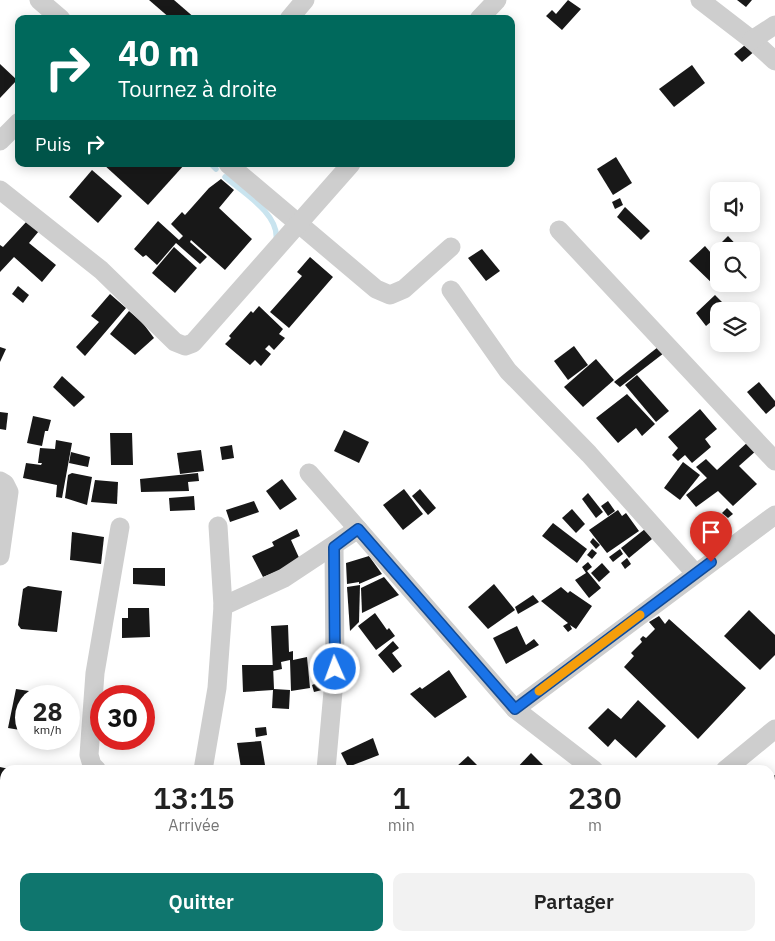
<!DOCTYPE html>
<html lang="fr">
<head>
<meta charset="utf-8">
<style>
	body { margin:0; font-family:"IBM Plex Sans",sans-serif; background:#f2f2f2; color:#222; height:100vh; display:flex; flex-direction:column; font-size:19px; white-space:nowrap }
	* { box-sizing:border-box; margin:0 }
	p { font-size:16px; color:#767676 }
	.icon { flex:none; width:28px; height:28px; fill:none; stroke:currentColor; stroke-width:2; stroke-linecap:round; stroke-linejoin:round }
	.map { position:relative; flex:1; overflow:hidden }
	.sheet { position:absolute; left:0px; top:765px; width:775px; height:176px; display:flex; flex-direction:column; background:#fff; border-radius:15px 15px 0 0; box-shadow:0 2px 12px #0003 }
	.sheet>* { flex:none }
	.banner { position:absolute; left:15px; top:15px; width:500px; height:152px; border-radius:10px; box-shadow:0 2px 12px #0003; background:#00695c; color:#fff; overflow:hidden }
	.fabs { position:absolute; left:710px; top:182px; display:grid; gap:10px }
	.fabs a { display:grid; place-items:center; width:50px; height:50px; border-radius:10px; background:#fff; box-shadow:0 2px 12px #0003; font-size:25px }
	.speed { position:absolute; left:15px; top:685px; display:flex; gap:10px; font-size:25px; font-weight:700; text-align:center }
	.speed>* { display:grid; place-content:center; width:65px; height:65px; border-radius:50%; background:#fff; box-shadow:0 2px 12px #0003; line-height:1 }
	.speed small { font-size:12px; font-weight:400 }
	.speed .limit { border:8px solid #d22; background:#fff; color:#111 }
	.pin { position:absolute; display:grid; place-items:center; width:42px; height:42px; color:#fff; margin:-51px -21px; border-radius:50% 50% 50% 0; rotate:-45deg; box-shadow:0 0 5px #0007 }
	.pin .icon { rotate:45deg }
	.me { position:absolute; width:55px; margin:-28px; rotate:358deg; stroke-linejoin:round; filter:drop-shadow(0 0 4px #0008) }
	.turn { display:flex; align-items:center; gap:18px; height:105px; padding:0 20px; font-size:22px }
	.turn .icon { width:65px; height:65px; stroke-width:2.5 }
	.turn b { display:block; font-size:35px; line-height:42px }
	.then { display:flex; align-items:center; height:48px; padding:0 20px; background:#0003; gap:10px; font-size:19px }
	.eta { display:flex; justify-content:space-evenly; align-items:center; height:85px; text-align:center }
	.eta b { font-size:30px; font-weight:600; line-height:35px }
	.button { display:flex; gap:10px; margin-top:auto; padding:10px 20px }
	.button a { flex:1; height:58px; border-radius:10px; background:#0f766e; color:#fff; font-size:20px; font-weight:600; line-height:58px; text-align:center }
	.button a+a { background:#f2f2f2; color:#222 }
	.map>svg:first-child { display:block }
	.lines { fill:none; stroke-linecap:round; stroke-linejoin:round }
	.stream { stroke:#c9e4ef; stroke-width:5.5 }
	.building { fill:#181818 }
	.minor { stroke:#cecece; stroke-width:19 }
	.secondary { stroke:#bbb; stroke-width:26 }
	.route-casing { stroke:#114b97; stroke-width:12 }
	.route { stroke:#1a73e8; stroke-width:9 }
	.slow { stroke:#f59e0b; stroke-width:9 }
</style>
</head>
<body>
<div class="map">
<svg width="775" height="941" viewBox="0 0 775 941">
	<rect width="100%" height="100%" fill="#fff"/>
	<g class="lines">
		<g class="stream">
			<polyline points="211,164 216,169"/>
			<path d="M225 177C242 192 280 214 276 240"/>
		</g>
	</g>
	<g class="building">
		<polygon points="149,0 174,0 196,19 171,19"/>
		<polygon points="568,0 581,9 562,30 546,16 552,10 556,14"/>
		<polygon points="737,0 752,0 746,7"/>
		<polygon points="745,45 756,50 742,62 734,54"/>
		<polygon points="0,64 17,80 0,98"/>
		<polygon points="692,65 705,83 674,107 659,89"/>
		<polygon points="616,157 632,183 613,195 597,169"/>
		<polygon points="103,164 185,164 148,205"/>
		<polygon points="92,170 122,196 98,223 69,197"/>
		<polygon points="221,179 234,190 219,208 252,239 225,270 191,240 190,242 207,257 200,264 176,243 157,265 146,255 143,257 134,249 158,221 179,240 183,236 171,224 182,212 185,215 209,188"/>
		<polygon points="620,198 623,205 615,209 612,202"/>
		<polygon points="625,207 650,231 641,240 617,217"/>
		<polygon points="27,221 39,231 29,243 56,265 42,282 14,257 0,272 0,245 3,247"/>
		<polygon points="728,236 742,251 719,251 719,282 715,286 689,261 705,246 711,253"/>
		<polygon points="174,247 197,268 175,293 152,273"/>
		<polygon points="482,249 500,271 486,281 468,258"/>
		<polygon points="310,257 333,277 289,328 270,312 302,276 297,272"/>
		<polygon points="18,286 29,295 23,303 12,294"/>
		<polygon points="110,294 126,308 85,356 76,347 99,322 91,316"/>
		<polygon points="715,295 727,307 719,311 719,315 706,326 696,313"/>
		<polygon points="259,306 283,329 279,334 285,338 274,350 269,345 265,349 271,354 261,366 255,360 250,365 225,344 231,338 229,336 251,311 253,313"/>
		<polygon points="129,311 142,322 154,338 135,355 110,334"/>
		<polygon points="574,346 588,365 568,380 554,361"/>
		<polygon points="0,347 6,349 0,362"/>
		<polygon points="658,347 664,353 620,387 614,382"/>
		<polygon points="596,359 614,380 583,407 564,387"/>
		<polygon points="637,375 669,411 656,422 625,385"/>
		<polygon points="62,376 85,397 74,407 53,387"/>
		<polygon points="759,382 775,401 775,406 766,414 747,392"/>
		<polygon points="627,394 655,424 642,436 636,428 618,443 596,418"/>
		<polygon points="700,409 717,429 705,439 711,447 692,463 685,455 678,461 672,455 678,448 668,437"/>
		<polygon points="0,412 8,413 6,430 0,429"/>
		<polygon points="33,416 51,420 48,431 45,431 42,446 27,443"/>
		<polygon points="344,430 369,442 359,463 334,451"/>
		<polygon points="110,433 132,433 133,465 111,465"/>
		<polygon points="56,440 72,443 62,498 56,497 57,485 23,478 26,463 41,465 42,463 38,463 40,448 55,449"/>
		<polygon points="749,441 757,450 739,466 757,484 733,506 718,491 696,507 686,495 707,478 696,467 706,459 717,470"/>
		<polygon points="232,445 234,458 222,460 220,447"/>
		<polygon points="201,450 204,471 180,474 177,453"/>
		<polygon points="71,452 90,457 88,467 69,463"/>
		<polygon points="683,462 700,475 680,500 664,488"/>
		<polygon points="72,473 92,477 87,505 65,498 68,475"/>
		<polygon points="198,473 199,481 188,482 189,491 141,492 140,479"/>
		<polygon points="282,479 297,499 280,510 266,491"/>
		<polygon points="95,480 118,482 117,504 91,502"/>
		<polygon points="404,489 423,514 403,530 383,505"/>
		<polygon points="420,489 436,508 428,515 412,496"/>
		<polygon points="588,493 603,512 596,518 582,499"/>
		<polygon points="194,496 195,510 170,511 169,498"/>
		<polygon points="254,501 259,512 230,522 226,510"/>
		<polygon points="608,501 615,511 608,516 601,506"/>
		<polygon points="727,508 733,514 728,518 722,513"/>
		<polygon points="572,509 585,524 576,533 562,518"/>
		<polygon points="618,510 622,516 626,513 639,531 607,553 589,530"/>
		<polygon points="553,523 587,549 577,563 542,536"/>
		<polygon points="297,529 300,536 291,540 301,562 263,577 252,556 274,546 272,542"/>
		<polygon points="645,529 652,539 629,558 621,548"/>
		<polygon points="72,532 104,537 101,564 70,560"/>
		<polygon points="593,538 600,545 596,549 590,542"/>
		<polygon points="592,549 597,553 592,559 587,555"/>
		<polygon points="620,549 623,554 613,562 609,557"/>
		<polygon points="369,556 382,574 359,584 359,582 347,584 346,563"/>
		<polygon points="627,558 631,564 625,569 621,563"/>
		<polygon points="588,562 592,567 587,571 601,588 589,598 575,580 586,573 582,567"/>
		<polygon points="602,563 610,572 599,582 591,573"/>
		<polygon points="133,568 165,568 165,586 133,584"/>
		<polygon points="384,577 399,595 362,613 361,588"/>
		<polygon points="494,584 515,610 488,629 468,607"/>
		<polygon points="360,585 359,622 350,631 347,587"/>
		<polygon points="28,586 62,591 57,632 21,629 18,625 23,589"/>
		<polygon points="561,587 568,593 570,591 592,606 576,629 570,625 572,629 568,632 563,626 568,623 541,601"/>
		<polygon points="533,595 539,602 518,614 515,607"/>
		<polygon points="128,608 149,608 150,637 122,638 122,618 128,618"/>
		<polygon points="749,610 775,635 775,655 760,670 724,636"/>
		<polygon points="375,613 387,630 389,628 395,636 376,650 358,626"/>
		<polygon points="659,616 665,624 669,619 746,688 698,739 624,667 634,656 631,653 642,642 640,639 643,636 646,638 655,629 649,622"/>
		<polygon points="288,625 289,652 293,651 293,660 307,657 310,688 291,691 290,660 281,662 282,669 273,671 271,626"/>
		<polygon points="517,626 526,645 534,639 539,645 506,664 493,638"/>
		<polygon points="393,641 399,648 392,653 402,666 393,673 378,655"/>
		<polygon points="242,665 273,665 274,689 290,690 289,709 272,708 273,690 243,692"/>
		<polygon points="449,670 467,697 435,718 410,694 420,687 422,689"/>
		<polygon points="319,682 322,690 314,692 312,685"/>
		<polygon points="16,689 55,695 26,696 26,731 8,728"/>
		<polygon points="638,700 666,726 636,758 615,739 608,747 588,728 608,708 621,719"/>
		<polygon points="69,710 78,712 74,732 69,732"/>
		<polygon points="266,727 267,735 256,737 255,728"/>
		<polygon points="373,738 379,755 348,767 341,753"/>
		<polygon points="261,741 265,765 241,768 237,743"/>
		<polygon points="531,753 548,770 515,770"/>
		<polygon points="468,756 480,768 478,770 458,770 456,767"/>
		<polygon points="0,767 9,769 5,770 5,787 0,786"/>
		<polygon points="775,775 775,795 770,787 770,778"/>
		<polygon points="774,809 775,828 770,832 770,812"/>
		<polygon points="0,845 5,845 5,882 0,881"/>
		<polygon points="770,921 775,936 763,941 736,941 734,936 770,936"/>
		<polygon points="338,936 362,940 362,941 337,941"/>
		<polygon points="427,936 438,936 438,941 426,941"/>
		<polygon points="512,936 554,936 553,941 512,941"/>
		<polygon points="439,937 460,940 460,941 439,941"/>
	</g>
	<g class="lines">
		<g class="minor">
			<polyline points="39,0 61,19"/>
			<polyline points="700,0 752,40 775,61"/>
			<polyline points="289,19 305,0"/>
			<polyline points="479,19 497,0"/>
			<polyline points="752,40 775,25"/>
			<polyline points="0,141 19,122"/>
			<polyline points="228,164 376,289 390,295 404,289 451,247"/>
			<polyline points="0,190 101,270 175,342 185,346 193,343 351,164"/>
			<polyline points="559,230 775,461"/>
			<polyline points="451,290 508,371 589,454 695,573"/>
			<polyline points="309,473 515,709 594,770"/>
			<polyline points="0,481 5,484 9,492 0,556"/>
			<polyline points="223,606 284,578 358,529"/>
			<polyline points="515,709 775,515"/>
			<polyline points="97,770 92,765 89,755 95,673 120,527"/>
			<polyline points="203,770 217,688 223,606 218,526"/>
			<polyline points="326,770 335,669 334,547"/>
			<polyline points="725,770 775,729"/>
			<polyline points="172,941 173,936"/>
			<polyline points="413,941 414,936"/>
		</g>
		<g class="secondary">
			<polyline points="0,930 5,931"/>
			<polyline points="32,936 56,941"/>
		</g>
	</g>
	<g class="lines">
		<g class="route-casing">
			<polyline id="route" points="335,669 334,547 358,529 515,709 711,562"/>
		</g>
		<use href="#route" class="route"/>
		<polyline class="slow" points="539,691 640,615"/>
	</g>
</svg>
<div class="fabs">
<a><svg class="icon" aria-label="sound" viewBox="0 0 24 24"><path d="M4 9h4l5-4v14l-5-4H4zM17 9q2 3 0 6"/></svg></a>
<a><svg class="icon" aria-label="search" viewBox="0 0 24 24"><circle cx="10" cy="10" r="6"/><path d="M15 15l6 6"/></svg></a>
<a><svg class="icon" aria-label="layers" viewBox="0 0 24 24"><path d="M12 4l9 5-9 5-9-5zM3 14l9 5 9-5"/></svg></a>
</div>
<div class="speed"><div>28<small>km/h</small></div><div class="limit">30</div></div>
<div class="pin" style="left:711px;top:562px;background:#d93025"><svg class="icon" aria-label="arrive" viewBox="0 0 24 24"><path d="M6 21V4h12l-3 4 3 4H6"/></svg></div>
<svg class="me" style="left:335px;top:669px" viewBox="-20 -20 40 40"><circle r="17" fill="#1a73e8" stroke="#fff" stroke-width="3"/><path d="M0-11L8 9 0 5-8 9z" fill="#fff"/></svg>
<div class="banner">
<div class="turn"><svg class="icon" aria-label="right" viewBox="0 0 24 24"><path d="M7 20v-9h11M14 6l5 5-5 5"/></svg><div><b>40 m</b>Tournez à droite</div></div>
<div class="then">Puis<svg class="icon" aria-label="right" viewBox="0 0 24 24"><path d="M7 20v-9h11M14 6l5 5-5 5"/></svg></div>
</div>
<section class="sheet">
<div class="eta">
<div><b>13:15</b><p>Arrivée</p></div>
<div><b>1</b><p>min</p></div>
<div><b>230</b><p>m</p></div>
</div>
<div class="button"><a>Quitter</a><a>Partager</a></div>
</section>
</div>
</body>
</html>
